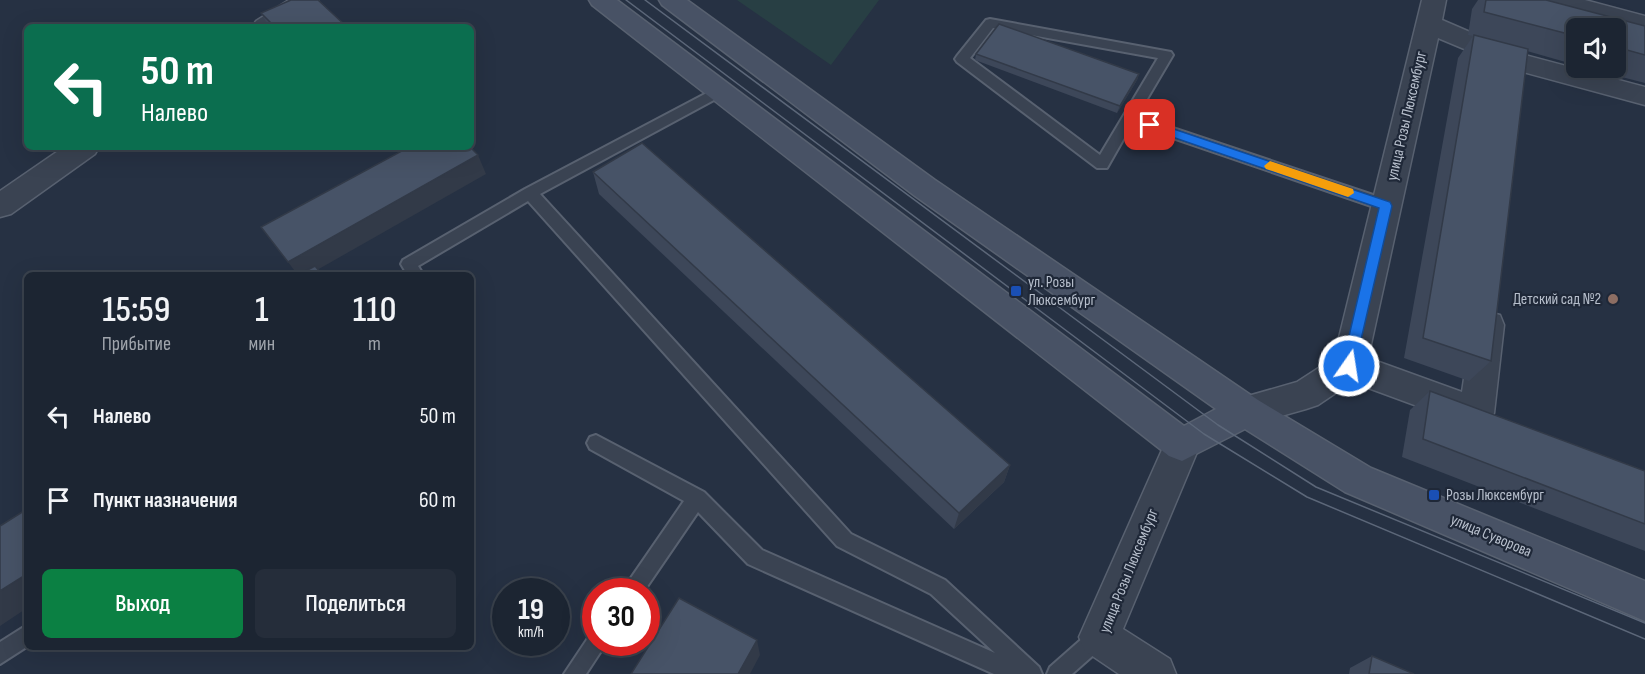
<!DOCTYPE html>
<html lang="ru">
<head>
<meta charset="utf-8">
<style>
	body { margin:0; font-family:"Sofia Sans Condensed",sans-serif; background:#252d3a; color:#f1f3f6; height:100vh; display:flex; flex-direction:column; font-size:22px; white-space:nowrap }
	* { box-sizing:border-box; margin:0 }
	p { font-size:20px; color:#a0a5ac }
	.icon { flex:none; width:33px; height:33px; fill:none; stroke:currentColor; stroke-width:2; stroke-linecap:round; stroke-linejoin:round }
	.map { position:relative; flex:1; overflow:hidden }
	.sheet { position:absolute; left:24px; top:272px; width:450px; height:378px; display:flex; flex-direction:column; background:#1c2532; border-radius:9px; box-shadow:0 6px 24px #0002,0 0 0 2px #3a424d }
	.sheet>* { flex:none }
	.hud { position:absolute; left:24px; top:24px; width:450px; height:126px; border-radius:9px; box-shadow:0 6px 24px #0002,0 0 0 2px #3a424d; background:#0b6e4f; color:#fff; overflow:hidden }
	.fabs { position:absolute; left:1566px; top:18px; display:grid; gap:12px }
	.fabs a { display:grid; place-items:center; width:60px; height:60px; border-radius:9px; background:#1c2532; box-shadow:0 6px 24px #0002,0 0 0 2px #3a424d; font-size:30px }
	.speed { position:absolute; left:492px; top:578px; display:flex; gap:12px; font-size:30px; font-weight:700; text-align:center }
	.speed>* { display:grid; place-content:center; width:78px; height:78px; border-radius:50%; background:#1c2532; box-shadow:0 6px 24px #0002,0 0 0 2px #3a424d; line-height:1 }
	.speed small { font-size:15px; font-weight:400 }
	.speed .limit { border:9px solid #d22; background:#fff; color:#111 }
	.pin { position:absolute; display:grid; place-items:center; width:51px; height:51px; color:#fff; margin:-26px; border-radius:12px; box-shadow:0 3px 9px #0006 }
	.me { position:absolute; width:66px; margin:-33px; rotate:13deg; stroke-linejoin:round; filter:drop-shadow(0 0 4px #0008) }
	.turn { display:flex; align-items:center; gap:21px; height:126px; padding:0 18px; font-size:27px }
	.turn .icon { width:78px; height:78px; stroke-width:2.5 }
	.turn b { display:block; font-size:42px; line-height:51px }
	.eta { display:flex; justify-content:space-evenly; align-items:center; height:102px; text-align:center }
	.eta b { font-size:36px; font-weight:600; line-height:42px }
	.primary-button { display:flex; gap:12px; margin-top:auto; padding:12px 18px }
	.primary-button a { flex:1; height:69px; border-radius:9px; background:#0b8043; color:#fff; font-size:24px; font-weight:600; line-height:69px; text-align:center }
	.primary-button a+a { background:#252d3a; color:#f1f3f6 }
	ul { padding:0; list-style:none }
	li { display:flex; align-items:center; gap:18px; height:84px; padding:0 18px }
	li div { flex:1 }
	li b { display:block; font-size:22px }
	li em { font-style:normal }
	.map>svg:first-child { display:block }
	.green { fill:#283f44 }
	.lines { fill:none; stroke-linecap:round; stroke-linejoin:round }
	.service-casing { stroke:#586170; stroke-width:4 }
	.minor-casing { stroke:#586170; stroke-width:3 }
	.tertiary-casing { stroke:#586170; stroke-width:3 }
	.secondary-casing { stroke:#586170; stroke-width:3 }
	.service { fill:#3a4352; fill-rule:evenodd }
	.minor { fill:#3a4352; fill-rule:evenodd }
	.tertiary { fill:#3a4352; fill-rule:evenodd }
	.secondary { fill:#485265; fill-rule:evenodd }
	.tram { stroke:#5c6779; stroke-width:1.5 }
	.wall { fill:#3d4759 }
	.shaded-wall { fill:#323a48 }
	.building { fill:#475367; stroke:#323a48; stroke-width:1.5 }
	.route { fill:#1a73e8; stroke:#114b97; stroke-width:1.5 }
	.slow { fill:#f59e0b }
	.transit-dot { fill:#1a4fb4; stroke:#1f2838; stroke-width:2 }
	.education-dot { fill:#8d6e63; stroke:#1f2838; stroke-width:2 }
	.labels { text-anchor:middle; dominant-baseline:central; stroke-width:4.5; stroke-linejoin:round; paint-order:stroke }
	.street-label { font-size:16px; fill:#b7bfcc; stroke:#1f2838 }
	.poi-label { font-size:16px; fill:#b7bfcc; stroke:#1f2838; text-anchor:start }
</style>
</head>
<body>
<div class="map">
<svg width="1645" height="674" viewBox="0 0 1645 674">
	<rect width="100%" height="100%" fill="#263143"/>
	<polygon class="green" points="737,0 879,0 831,65"/>
	<g class="lines">
		<g class="service-casing">
			<g id="service">
				<path d="M990 19 1171 52 1173 55 1137 116 1391 201 1393 205 1391 209 1386 211 1132 124 1107 168H1097L957 62 955 59 957 56 986 20ZM993 28 1158 58 1100 155 970 58Z"/>
				<polygon points="720,86 725,88 727,91 725,94 540,194 851,534 945,580 1039,667 1042,674 994,674 748,564 698,512 644,591 622,591 684,501 590,449 587,443 590,437 596,435 704,492 762,550 995,653 931,594 837,546 528,201 418,266 423,274 407,274 401,264 403,260 525,189"/>
				<polygon points="27,625 28,646 0,664 0,642"/>
				<polygon points="1099,627 1106,630 1109,637 1106,644 1072,674 1047,674 1050,667 1092,630"/>
				<polygon points="596,633 596,642 607,642 586,674 564,674 590,635"/>
			</g>
		</g>
		<g class="minor-casing">
			<g id="minor">
				<polygon points="289,0 318,0 315,5 283,27 252,27 256,21"/>
				<polygon points="1422,0 1446,0 1442,20 1521,54 1645,87 1645,105 1512,69 1438,38 1368,358 1462,392 1472,325 1476,315 1488,312 1500,315 1504,325 1494,413 1489,424 1477,428 1352,382 1318,405 1306,409 1246,426 1234,422 1229,411 1234,400 1297,382 1334,358"/>
				<polygon points="64,147 99,147 95,154 11,214 0,217 0,191"/>
				<polygon points="1182,429 1195,434 1200,445 1123,629 1170,659 1176,674 1119,674 1085,651 1079,637 1169,434"/>
			</g>
		</g>
		<g class="tertiary-casing">
			<polygon id="tertiary" points="1544,0 1585,0 1645,16 1645,32 1547,5"/>
		</g>
		<g class="secondary-casing">
			<polygon id="secondary" points="589,0 617,0 1184,426 1216,409 915,196 662,5 659,0 687,0 935,180 1258,400 1371,468 1645,581 1645,621 1345,492 1245,429 1182,461 1169,456 592,5"/>
		</g>
		<use href="#service" class="service"/>
		<use href="#minor" class="minor"/>
		<use href="#tertiary" class="tertiary"/>
		<use href="#secondary" class="secondary"/>
		<g class="tram">
			<polyline points="626,0 1204,434 1307,497 1645,639"/>
			<polyline points="645,0 1218,425 1316,487 1645,623"/>
		</g>
	</g>
	<g class="wall">
		<polygon points="1478,0 1546,0 1645,26 1645,83 1587,68 1616,68 1616,28 1576,28 1576,65 1527,51 1491,361 1469,381 1404,358 1458,58 1473,36 1468,35 1472,9"/>
		<polygon points="261,13 347,27 269,27"/>
		<polygon points="976,54 1139,74 1137,80 1117,113 975,60"/>
		<polygon points="593,172 1010,465 1004,482 954,529 599,194"/>
		<polygon points="1430,391 1645,471 1645,551 1402,457 1410,410"/>
		<polygon points="1372,656 1414,674 1349,674 1350,668"/>
	</g>
	<g class="shaded-wall">
		<polygon points="1139,74 1137,80 1117,113 1120,106"/>
		<polygon points="478,155 486,174 310,274 297,274 288,262"/>
		<polygon points="1010,465 1004,482 954,529 959,513"/>
		<polygon points="27,574 27,608 0,626 0,591"/>
		<polygon points="757,640 760,655 750,674 738,674"/>
	</g>
	<g class="building">
		<polygon points="291,0 318,0 347,27 275,27 261,13"/>
		<polygon points="1486,0 1546,0 1645,26 1645,55 1616,47 1616,28 1576,28 1576,36 1484,12"/>
		<polygon points="999,24 1139,74 1120,106 976,54"/>
		<polygon points="1474,35 1528,49 1491,361 1423,338"/>
		<polygon points="642,143 1010,465 959,513 593,172"/>
		<polygon points="409,147 470,147 478,155 288,262 261,227"/>
		<polygon points="315,266 322,274 300,274"/>
		<polygon points="1430,391 1645,471 1645,524 1423,439"/>
		<polygon points="27,509 27,574 0,591 0,526"/>
		<polygon points="679,598 757,640 738,674 631,674"/>
		<polygon points="1372,656 1414,674 1369,674"/>
	</g>
	<polygon class="route" points="1150,121 1390,202 1392,206 1354,370 1344,370 1342,366 1379,208 1146,128 1146,122"/>
	<polygon class="slow" points="1270,161 1353,189 1354,193 1348,197 1266,169 1264,166"/>
	<g class="transit-dot">
		<rect x="1010" y="285" width="12" height="12" rx="3"/>
		<rect x="1428" y="489" width="12" height="12" rx="3"/>
	</g>
	<circle class="education-dot" cx="1613" cy="299" r="6"/>
	<g class="labels">
		<g class="street-label">
			<text transform="translate(1407 116) rotate(-77)">улица Розы Люксембург</text>
			<text transform="translate(1491 536) rotate(23)">улица Суворова</text>
			<text transform="translate(1129 571) rotate(-68)">улица Розы Люксембург</text>
		</g>
		<g class="poi-label">
			<text x="1028" y="282">ул. Розы<tspan x="1028" dy="18">Люксембург</tspan></text>
			<text x="1601" y="299" text-anchor="end">Детский сад №2</text>
			<text x="1446" y="495">Розы Люксембург</text>
		</g>
	</g>
</svg>
<div class="fabs">
<a><svg class="icon" aria-label="sound" viewBox="0 0 24 24"><path d="M4 9h4l5-4v14l-5-4H4zM17 9q2 3 0 6"/></svg></a>
</div>
<div class="speed"><div>19<small>km/h</small></div><div class="limit">30</div></div>
<div class="pin" style="left:1150px;top:125px;background:#d93025"><svg class="icon" aria-label="arrive" viewBox="0 0 24 24"><path d="M6 21V4h12l-3 4 3 4H6"/></svg></div>
<svg class="me" style="left:1349px;top:366px" viewBox="-20 -20 40 40"><circle r="17" fill="#1a73e8" stroke="#fff" stroke-width="3"/><path d="M0-11L8 9 0 5-8 9z" fill="#fff"/></svg>
<div class="hud">
<div class="turn"><svg class="icon" aria-label="left" viewBox="0 0 24 24"><path d="M17 20v-9H6M10 6l-5 5 5 5"/></svg><div><b>50 m</b>Налево</div></div>
</div>
<section class="sheet">
<div class="eta">
<div><b>15:59</b><p>Прибытие</p></div>
<div><b>1</b><p>мин</p></div>
<div><b>110</b><p>m</p></div>
</div>
<ul>
<li><svg class="icon" aria-label="left" viewBox="0 0 24 24"><path d="M17 20v-9H6M10 6l-5 5 5 5"/></svg><div><b>Налево</b></div><em>50 m</em></li>
<li><svg class="icon" aria-label="arrive" viewBox="0 0 24 24"><path d="M6 21V4h12l-3 4 3 4H6"/></svg><div><b>Пункт назначения</b></div><em>60 m</em></li>
</ul>
<div class="primary-button"><a>Выход</a><a>Поделиться</a></div>
</section>
</div>
</body>
</html>
